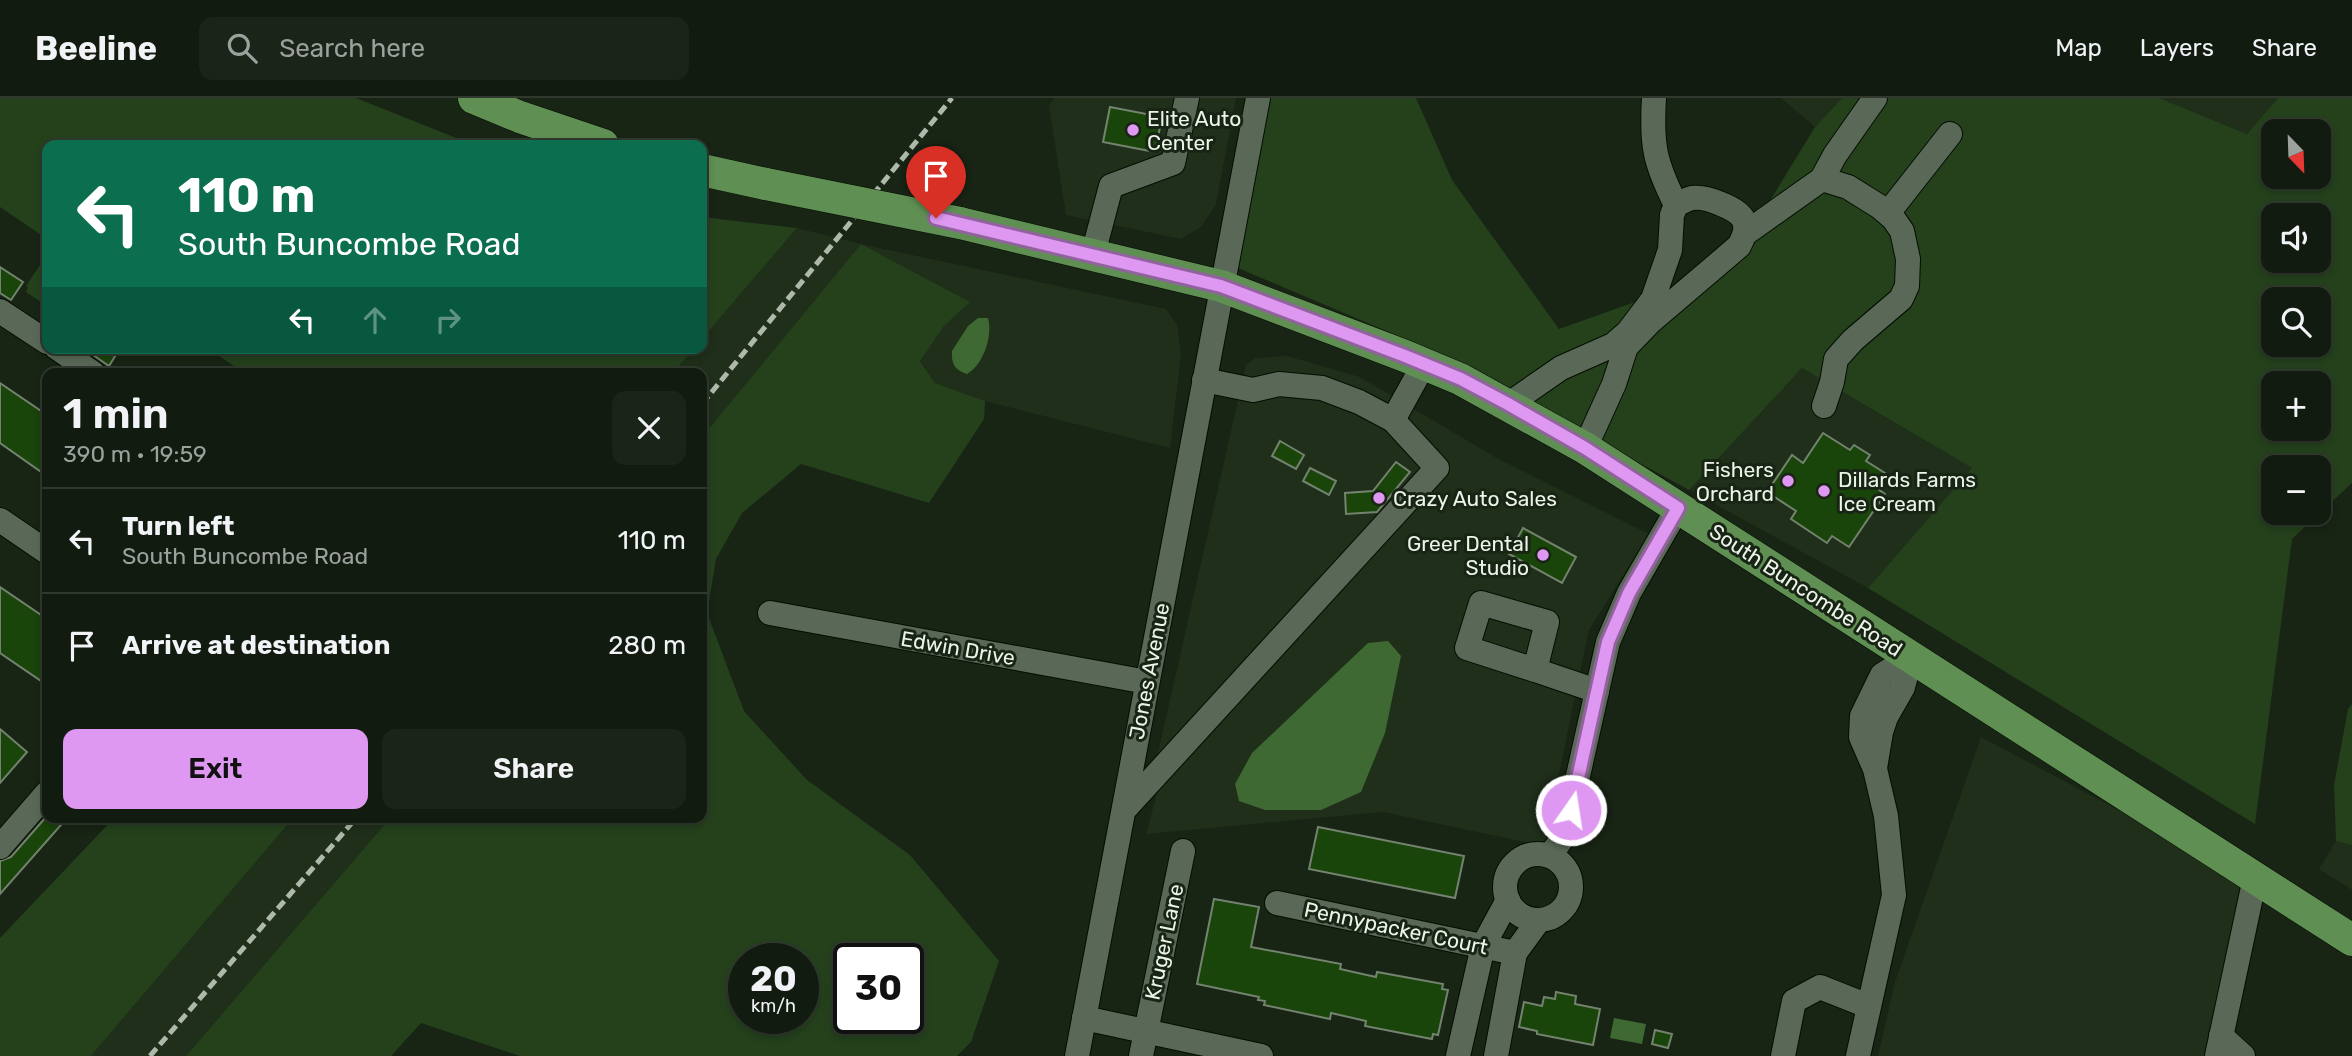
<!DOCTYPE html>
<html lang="en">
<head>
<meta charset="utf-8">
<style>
	body { margin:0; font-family:Rubik,sans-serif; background:#1b2418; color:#f1f3f6; height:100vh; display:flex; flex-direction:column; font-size:26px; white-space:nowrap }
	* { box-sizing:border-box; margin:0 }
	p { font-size:23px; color:#9ca19e }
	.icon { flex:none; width:38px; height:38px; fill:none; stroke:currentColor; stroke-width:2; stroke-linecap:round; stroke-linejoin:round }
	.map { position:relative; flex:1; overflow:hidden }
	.details { position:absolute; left:42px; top:270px; width:665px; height:455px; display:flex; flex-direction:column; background:#121b0f; border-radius:14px; box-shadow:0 4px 10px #0003,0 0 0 2px #31392f }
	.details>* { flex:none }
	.hud { position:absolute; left:42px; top:42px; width:665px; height:214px; border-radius:14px; box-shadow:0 4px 10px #0003,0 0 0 2px #31392f; background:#0b6e4f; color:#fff; overflow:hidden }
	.needle { width:46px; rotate:157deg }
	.controls { position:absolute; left:2261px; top:21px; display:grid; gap:14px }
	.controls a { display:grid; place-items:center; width:70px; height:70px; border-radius:14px; background:#121b0f; box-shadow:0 4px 10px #0003,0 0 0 2px #31392f; font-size:35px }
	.speed { position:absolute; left:728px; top:845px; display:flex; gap:14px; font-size:35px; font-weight:700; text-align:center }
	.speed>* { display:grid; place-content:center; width:91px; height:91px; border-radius:50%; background:#121b0f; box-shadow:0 4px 10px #0003,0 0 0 2px #31392f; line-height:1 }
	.speed small { font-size:18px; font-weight:400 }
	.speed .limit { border:4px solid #111; border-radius:10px; background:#fff; color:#111 }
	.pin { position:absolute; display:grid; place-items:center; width:60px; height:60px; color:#fff; margin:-72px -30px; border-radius:50% 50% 50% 0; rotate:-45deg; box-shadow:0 0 7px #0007 }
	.pin .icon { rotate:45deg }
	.me { position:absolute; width:77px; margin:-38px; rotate:13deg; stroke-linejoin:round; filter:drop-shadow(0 0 5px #0008) }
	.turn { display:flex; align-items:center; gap:24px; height:147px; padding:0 21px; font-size:32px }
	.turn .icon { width:91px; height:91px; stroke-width:2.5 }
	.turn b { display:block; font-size:49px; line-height:60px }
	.lanes { display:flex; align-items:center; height:66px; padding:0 21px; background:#0003; justify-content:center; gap:35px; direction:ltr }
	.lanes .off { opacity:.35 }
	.round { display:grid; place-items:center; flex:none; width:74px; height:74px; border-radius:14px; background:#1b2418 }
	.summary { display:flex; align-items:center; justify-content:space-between; height:119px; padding:0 21px }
	h1 { font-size:42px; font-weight:600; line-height:52px }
	.cta { display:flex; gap:14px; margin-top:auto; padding:14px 21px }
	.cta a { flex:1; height:80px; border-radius:14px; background:#df98f1; color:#111; font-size:28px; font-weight:600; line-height:80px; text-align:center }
	.cta a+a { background:#1b2418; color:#f1f3f6 }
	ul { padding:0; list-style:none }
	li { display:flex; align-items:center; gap:21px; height:105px; padding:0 21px; border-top:2px solid #31392f }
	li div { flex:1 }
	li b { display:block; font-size:26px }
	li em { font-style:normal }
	header { display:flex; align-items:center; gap:42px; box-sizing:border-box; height:98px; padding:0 35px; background:#121b0f; border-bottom:2px solid #31392f }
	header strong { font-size:33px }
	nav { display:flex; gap:38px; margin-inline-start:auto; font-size:24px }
	.search { width:490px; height:63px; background:#1b2418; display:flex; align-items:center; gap:18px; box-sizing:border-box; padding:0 24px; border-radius:14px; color:#9ca19e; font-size:26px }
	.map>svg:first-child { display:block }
	.built { fill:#1f2f1a }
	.green { fill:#24411c; fill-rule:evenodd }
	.water { fill:#3e6932 }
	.building { fill:#19440a; stroke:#748270; stroke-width:2 }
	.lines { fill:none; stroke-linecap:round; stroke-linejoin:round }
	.minor-casing { stroke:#040d02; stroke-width:26 }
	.major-casing { stroke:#040d02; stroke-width:33 }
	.minor { stroke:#5a6957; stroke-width:24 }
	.major { stroke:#5f8f52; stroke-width:32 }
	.rail { stroke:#aeb8ab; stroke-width:5; stroke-dasharray:10 5; stroke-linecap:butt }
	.major-bridge-casing { stroke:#040d02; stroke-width:33; stroke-linecap:butt }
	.major-bridge { stroke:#5f8f52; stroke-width:32 }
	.route-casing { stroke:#91639d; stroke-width:18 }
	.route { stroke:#df98f1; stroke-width:12 }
	.poi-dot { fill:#df98f1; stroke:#182414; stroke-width:2.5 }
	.labels { text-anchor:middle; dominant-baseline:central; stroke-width:6; stroke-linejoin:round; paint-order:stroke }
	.poi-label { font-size:21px; fill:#ecf4e9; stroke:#182414; text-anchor:start }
	.street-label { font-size:21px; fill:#ecf4e9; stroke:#182414 }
</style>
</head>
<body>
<header>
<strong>Beeline</strong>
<div class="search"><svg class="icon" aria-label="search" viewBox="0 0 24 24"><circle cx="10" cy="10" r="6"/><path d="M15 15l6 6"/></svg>Search here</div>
<nav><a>Map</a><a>Layers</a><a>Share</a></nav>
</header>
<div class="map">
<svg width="2352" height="958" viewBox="0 0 2352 958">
	<rect width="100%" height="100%" fill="#182414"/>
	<g class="built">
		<polygon points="1054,0 1236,0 1216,107 1201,129 1181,141 1066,117 1049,8"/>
		<polygon points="1781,0 1842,0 1815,29"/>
		<polygon points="2159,0 2278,0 2247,36"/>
		<polygon points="797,130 861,146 1166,211 1177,227 1181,256 1170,350 985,303 935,285 920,262 944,228 969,204 861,146 702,339 702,275 673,275 694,250 702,250 702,241"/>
		<polygon points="1287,258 1360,279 1495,359 1649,436 1589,532 1544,748 1383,714 1146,736 1158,691 1157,659 1246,267 1255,260"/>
		<polygon points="1802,270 1972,370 1868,490 1689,392"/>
		<polygon points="1981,639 2260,787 2230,958 1878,958 1895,884"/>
		<polygon points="294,719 391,719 186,958 91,958"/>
		<polygon points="2336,743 2352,747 2352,792 2319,771"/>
	</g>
	<g class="green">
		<polygon points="0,0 356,0 474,47 47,47 47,141 0,109"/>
		<path d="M1261 0H1416L1452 82 1559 231 1728 171 1815 29 1842 0H2159L2247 36 2278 0H2352V385L2292 441 2255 726 1868 490 1972 370 1802 270 1689 392 1438 255 1238 170ZM2273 33H2319V79H2273ZM2273 117H2319V163H2273ZM2273 201H2319V247H2273ZM2273 285H2319V331H2273ZM2273 369H2319V415H2273Z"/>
		<polygon points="702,119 797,130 702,241"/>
		<path d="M861 146 970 204 944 228 920 263 935 285 985 303 984 321 929 405 801 366 742 415 716 461 707 515 744 613 807 682 910 757 999 863 971 944 957 958H520L421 925 391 958H186L391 719H702V339ZM803 861V920H744V861ZM908 861V920H849V861Z"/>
		<polygon points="44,161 47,163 47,208 26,194 28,189 26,188"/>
		<polygon points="208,250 694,250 673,275 244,275"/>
		<polygon points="2352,606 2352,747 2336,743 2334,687 2348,611"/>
		<polygon points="115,719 294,719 91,958 0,958 0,840"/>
	</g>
	<g class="water">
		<path d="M978 220H988C993 238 983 267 967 276 955 272 951 266 952 253L968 228Z"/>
		<polygon points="1388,543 1401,558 1385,635 1361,694 1321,712 1265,712 1239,703 1235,686 1252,655 1368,545"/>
		<polygon points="1614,920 1646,926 1642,946 1610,940"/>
	</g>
	<g class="building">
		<polygon points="1110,9 1162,19 1155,54 1103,44"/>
		<polygon points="0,169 23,184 11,202 0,195"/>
		<polygon points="83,250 120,250 109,268"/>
		<polygon points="0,285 47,317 47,378 0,345"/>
		<polygon points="1823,335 1850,352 1854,347 1870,357 1866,363 1888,377 1878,391 1885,396 1849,449 1832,438 1827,445 1791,421 1796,413 1767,394 1792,357 1803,365"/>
		<polygon points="1280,343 1304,357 1296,371 1272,358"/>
		<polygon points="1396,364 1410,374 1377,414 1346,416 1345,395 1373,393"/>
		<polygon points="1310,370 1336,383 1329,397 1303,383"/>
		<polygon points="1523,430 1576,459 1562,485 1509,456"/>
		<polygon points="0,489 47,521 47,587 0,555"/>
		<polygon points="0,631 27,654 0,685"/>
		<polygon points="46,719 68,719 0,796 0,763 11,759"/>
		<polygon points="1318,729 1464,758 1455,800 1309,771"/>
		<polygon points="1214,801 1259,809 1251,849 1341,866 1340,871 1376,879 1377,874 1443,886 1442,891 1448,892 1438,937 1433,936 1432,941 1365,928 1366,923 1331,915 1330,921 1264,907 1265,903 1258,902 1259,899 1197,886"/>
		<polygon points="1556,894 1576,898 1575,906 1600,911 1593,947 1537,936 1537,933 1519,929 1524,904 1542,908 1544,899 1555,901"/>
		<polygon points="1655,932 1672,936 1668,950 1652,946"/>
	</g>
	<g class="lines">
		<g class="minor-casing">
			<g id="minor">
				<path d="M1654 0C1651 48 1655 65 1676 107"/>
				<polyline points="1822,81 1835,57 1875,0"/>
				<polyline points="1888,115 1950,36"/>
				<polyline points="1746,135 1822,81 1848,89 1880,109 1893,120 1902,133 1908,161 1907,188 1901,201 1853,242 1836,261 1832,284 1824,308"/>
				<polyline points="1093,156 1111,88 1173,65 1187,0"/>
				<polyline points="0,213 47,244"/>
				<polyline points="57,250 93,275"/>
				<polyline points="1204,282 1253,292 1279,286 1322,290 1359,304 1393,322 1424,266"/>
				<path d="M1509 306 1561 270 1613 247 1628 234 1653 201 1670 152 1672 117 1676 107C1681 105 1687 101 1692 100 1701 99 1712 102 1721 106 1744 115 1752 125 1739 148L1651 223 1626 249 1614 286 1585 350"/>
				<polyline points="0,422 47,454"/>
				<polyline points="770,515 1147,584"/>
				<polyline points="1535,572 1467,550 1481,505 1547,524 1535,572 1597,593"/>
				<polyline points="1875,670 1881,634 1886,619 1903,589 1911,559"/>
				<polyline points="1124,712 1437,370 1393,322"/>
				<polyline points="0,749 47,695"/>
				<circle cx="1538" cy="789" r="33"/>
				<polyline points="1550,758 1565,736 1608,544 1629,495 1678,410"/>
				<polyline points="1277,805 1515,855"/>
				<polyline points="1084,920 1261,958"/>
				<polyline points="2221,938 2243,958"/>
				<polyline points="1077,958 1258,0"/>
				<polyline points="1141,958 1183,753"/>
				<polyline points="1458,958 1483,848 1508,802"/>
				<polyline points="1496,958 1515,855 1539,822"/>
				<polyline points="1783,958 1794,903 1820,889 1868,908"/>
				<polyline points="1858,958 1894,797 1886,718 1875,671 1861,639 1862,618 1882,577 1911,559"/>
				<polyline points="2217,958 2255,780"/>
			</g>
		</g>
		<g class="major-casing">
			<g id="major">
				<polyline points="474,0 520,19 603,47"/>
				<polyline points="702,72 766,86"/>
				<polyline points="960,125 1221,188 1405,258 1460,281 1585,350 2352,842"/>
			</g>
		</g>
		<use href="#minor" class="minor"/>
		<use href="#major" class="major"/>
		<g class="rail">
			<polyline points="702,306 952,0"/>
			<polyline points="150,958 357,719"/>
		</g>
		<g class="major-bridge-casing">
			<polyline id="major-bridge" points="766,86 960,125"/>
		</g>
		<use href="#major-bridge" class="major-bridge"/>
	</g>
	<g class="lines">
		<g class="route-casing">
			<polyline id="route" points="936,120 1221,188 1405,258 1461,281 1508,306 1585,350 1678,410 1629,495 1608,544 1571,712"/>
		</g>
		<use href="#route" class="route"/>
	</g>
	<g class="poi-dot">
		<circle cx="1133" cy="32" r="7"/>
		<circle cx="1788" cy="383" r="7"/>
		<circle cx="1824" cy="393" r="7"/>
		<circle cx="1379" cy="400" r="7"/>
		<circle cx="1543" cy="457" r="7"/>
	</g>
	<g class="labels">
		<g class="poi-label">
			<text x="1147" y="20">Elite Auto<tspan x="1147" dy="24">Center</tspan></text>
			<text x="1774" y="371" text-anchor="end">Fishers<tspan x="1774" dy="24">Orchard</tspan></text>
			<text x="1838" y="381">Dillards Farms<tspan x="1838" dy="24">Ice Cream</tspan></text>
			<text x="1393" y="400">Crazy Auto Sales</text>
			<text x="1529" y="445" text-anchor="end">Greer Dental<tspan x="1529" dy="24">Studio</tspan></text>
		</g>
		<g class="street-label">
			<text transform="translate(1806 492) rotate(33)">South Buncombe Road</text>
			<text transform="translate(958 550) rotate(10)">Edwin Drive</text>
			<text transform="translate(1149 573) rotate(-79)">Jones Avenue</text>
			<text transform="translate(1396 830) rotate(12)">Pennypacker Court</text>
			<text transform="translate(1164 844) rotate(-78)">Kruger Lane</text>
		</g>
	</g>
</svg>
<div class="controls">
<a><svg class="needle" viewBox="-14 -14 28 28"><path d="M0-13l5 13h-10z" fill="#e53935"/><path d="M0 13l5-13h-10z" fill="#9ca19e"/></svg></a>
<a><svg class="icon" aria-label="sound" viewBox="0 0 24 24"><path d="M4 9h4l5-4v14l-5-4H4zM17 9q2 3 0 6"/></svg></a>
<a><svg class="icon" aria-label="search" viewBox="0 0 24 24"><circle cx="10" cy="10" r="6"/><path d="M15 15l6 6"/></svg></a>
<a>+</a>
<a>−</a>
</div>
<div class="speed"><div>20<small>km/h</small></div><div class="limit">30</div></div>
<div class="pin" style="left:936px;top:120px;background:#d93025"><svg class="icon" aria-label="arrive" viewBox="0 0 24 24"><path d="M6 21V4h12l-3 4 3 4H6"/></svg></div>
<svg class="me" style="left:1571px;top:712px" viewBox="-20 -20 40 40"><circle r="17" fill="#df98f1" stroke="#fff" stroke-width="3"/><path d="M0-11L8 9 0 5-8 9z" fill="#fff"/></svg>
<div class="hud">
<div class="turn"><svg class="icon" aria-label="left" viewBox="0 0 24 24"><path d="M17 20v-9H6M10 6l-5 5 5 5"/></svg><div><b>110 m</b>South Buncombe Road</div></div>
<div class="lanes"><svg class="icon" aria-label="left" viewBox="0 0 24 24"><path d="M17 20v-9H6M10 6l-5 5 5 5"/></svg><svg class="icon off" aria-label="ahead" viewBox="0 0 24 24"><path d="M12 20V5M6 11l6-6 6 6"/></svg><svg class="icon off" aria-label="right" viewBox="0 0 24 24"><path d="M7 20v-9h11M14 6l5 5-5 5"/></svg></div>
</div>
<section class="details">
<div class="summary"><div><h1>1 min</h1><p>390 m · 19:59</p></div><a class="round"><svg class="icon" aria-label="close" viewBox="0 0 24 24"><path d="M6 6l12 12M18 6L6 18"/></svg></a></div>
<ul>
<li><svg class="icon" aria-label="left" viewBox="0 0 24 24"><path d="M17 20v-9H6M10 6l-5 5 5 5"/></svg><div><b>Turn left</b><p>South Buncombe Road</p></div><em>110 m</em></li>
<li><svg class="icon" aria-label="arrive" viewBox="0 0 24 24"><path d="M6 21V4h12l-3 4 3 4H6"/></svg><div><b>Arrive at destination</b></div><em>280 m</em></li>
</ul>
<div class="cta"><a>Exit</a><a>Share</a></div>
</section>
</div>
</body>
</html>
